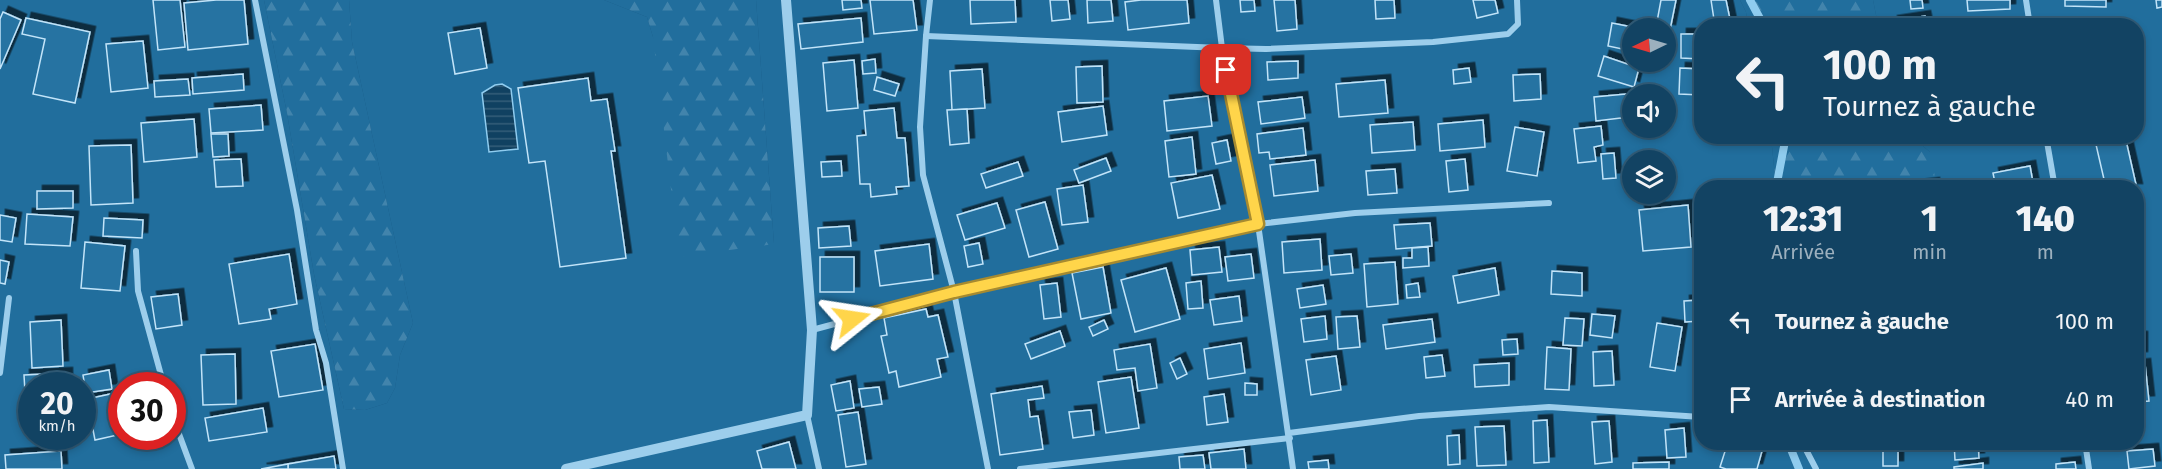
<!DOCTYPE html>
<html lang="fr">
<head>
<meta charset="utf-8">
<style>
	body { margin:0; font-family:"Fira Sans",sans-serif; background:#1b4a69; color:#f1f3f6; height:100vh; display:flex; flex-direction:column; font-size:22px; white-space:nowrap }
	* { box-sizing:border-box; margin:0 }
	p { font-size:20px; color:#9cb0be }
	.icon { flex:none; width:33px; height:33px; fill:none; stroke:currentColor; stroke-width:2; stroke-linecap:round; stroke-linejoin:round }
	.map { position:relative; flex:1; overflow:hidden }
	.sheet { position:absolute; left:1694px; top:180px; width:450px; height:270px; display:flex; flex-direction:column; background:#124363; border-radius:24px; box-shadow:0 3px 9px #0003,0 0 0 2px #315c78 }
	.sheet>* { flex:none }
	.banner { position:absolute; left:1694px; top:18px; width:450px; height:126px; border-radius:24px; box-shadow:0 3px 9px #0003,0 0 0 2px #315c78; background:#124363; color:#f1f3f6; overflow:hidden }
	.needle { width:39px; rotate:265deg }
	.controls { position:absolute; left:1622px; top:18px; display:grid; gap:12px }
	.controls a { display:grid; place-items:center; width:54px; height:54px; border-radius:50%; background:#124363; box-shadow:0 3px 9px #0003,0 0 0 2px #315c78; font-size:30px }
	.speed { position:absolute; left:18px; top:372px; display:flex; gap:12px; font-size:30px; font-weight:700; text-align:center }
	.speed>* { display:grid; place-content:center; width:78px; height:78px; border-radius:50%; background:#124363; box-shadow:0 3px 9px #0003,0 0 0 2px #315c78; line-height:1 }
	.speed small { font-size:15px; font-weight:400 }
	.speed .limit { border:9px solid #d22; background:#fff; color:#111 }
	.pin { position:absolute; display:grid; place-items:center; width:51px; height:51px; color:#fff; margin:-26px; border-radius:12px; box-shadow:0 3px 9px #0006 }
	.me { position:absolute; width:66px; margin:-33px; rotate:75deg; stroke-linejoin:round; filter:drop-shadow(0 0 4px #0008) }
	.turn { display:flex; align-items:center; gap:21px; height:126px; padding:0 30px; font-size:27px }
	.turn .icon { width:78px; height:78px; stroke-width:2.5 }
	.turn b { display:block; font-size:42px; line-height:51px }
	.eta { display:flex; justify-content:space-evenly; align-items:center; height:102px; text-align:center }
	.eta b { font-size:36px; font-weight:800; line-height:42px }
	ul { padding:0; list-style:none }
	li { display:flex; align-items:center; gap:18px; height:78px; padding:0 30px }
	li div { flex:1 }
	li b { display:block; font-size:22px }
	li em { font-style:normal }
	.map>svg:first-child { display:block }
	.green { fill:#216e9d; fill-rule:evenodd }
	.forest { fill:url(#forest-firs) }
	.water { fill:url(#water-rules); stroke:#8fccef; stroke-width:1.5 }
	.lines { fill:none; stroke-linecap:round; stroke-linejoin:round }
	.stream { stroke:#8fccef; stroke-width:8 }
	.building { fill:#2773a2; stroke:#c2e4f9; stroke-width:1.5; filter:url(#shadow) }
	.minor { stroke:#9dceec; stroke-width:6 }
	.tertiary { stroke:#9dceec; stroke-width:10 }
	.route-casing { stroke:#a68a30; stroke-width:15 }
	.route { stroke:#ffd54a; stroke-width:10 }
</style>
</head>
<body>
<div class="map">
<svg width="2162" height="469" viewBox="0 0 2162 469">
	<defs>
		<pattern id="forest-firs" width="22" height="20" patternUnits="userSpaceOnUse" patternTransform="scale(1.5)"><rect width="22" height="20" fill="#216e9d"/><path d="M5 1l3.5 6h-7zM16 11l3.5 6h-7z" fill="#4284ac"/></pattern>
		<pattern id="water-rules" width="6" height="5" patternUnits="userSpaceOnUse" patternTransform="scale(1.5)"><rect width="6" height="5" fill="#104161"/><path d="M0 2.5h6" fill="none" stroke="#345e79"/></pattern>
		<filter id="shadow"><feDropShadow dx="5.5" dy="-5.5" stdDeviation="0" flood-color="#0009"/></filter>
	</defs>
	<rect width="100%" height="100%" fill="#185984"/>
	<path class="green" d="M0 0H264L287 113 314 274 344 409 365 410 387 403 395 388 400 355 413 323 352 42 349 0H604L647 17 653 37 774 244 756 0H1740L1746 12 1748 25 1701 26V136L1771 137 1776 186 1701 188V442H2136V188L1897 186 1912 182 1930 152 1912 137 2136 136V26L1878 25 1873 0H2162V469H0ZM1632 28H1665V62H1632ZM1632 94H1665V128H1632ZM1632 160H1665V194H1632ZM32 386H82V436H32ZM122 386H172V436H122Z"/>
	<g class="forest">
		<polygon points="264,0 349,0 352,42 413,323 400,355 395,388 387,403 365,410 344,409 314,274 287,113"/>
		<polygon points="604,0 756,0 774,244 679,257 653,37 647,17"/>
		<polygon points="1740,0 1873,0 1878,25 1748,25 1746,12"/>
		<polygon points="1771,137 1912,137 1930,152 1935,177 1897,187 1774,187 1776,186"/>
	</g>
	<polygon class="water" points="502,84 511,89 518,149 489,152 482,93 495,85"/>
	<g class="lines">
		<g class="stream">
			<polyline points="1750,0 1764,26"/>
			<polyline points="1776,188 1786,136"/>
			<polyline points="1788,442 1799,469"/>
		</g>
	</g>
	<g class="building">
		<polygon points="153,0 180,0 185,47 158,50"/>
		<polygon points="216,0 244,0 248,44 188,50 184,3"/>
		<polygon points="842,0 861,0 862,8 843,10"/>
		<polygon points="870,0 913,0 917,30 874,34"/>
		<polygon points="970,0 1015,0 1016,22 971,24"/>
		<polygon points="1050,0 1068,0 1070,19 1052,21"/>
		<polygon points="1087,0 1111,0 1113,21 1088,23"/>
		<polygon points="1141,0 1187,0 1189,23 1128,30 1125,2"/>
		<polygon points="1240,0 1254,0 1255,11 1241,12"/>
		<polygon points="1274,0 1295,0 1297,29 1277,31"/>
		<polygon points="1375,0 1394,0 1395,18 1376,19"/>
		<polygon points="1473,0 1495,0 1498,13 1477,18"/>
		<polygon points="1661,0 1676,0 1670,30 1656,27"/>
		<polygon points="1711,0 1726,0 1731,24 1715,26"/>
		<polygon points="1910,0 1922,0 1923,8 1911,9"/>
		<polygon points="1967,0 2010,0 2010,9 1968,11"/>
		<polygon points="2065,0 2106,0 2106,7 2065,6"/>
		<polygon points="2156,0 2162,0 2162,7 2157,8"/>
		<polygon points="3,12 21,20 0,69 0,19"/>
		<polygon points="1925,16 1927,26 1893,26 1892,21"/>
		<polygon points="26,18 90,32 75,103 33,94 45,39 22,34"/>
		<polygon points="861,18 863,42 801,49 798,24"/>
		<polygon points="1612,23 1637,28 1632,28 1632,51 1608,46"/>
		<polygon points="480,28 487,68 455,74 448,33"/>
		<polygon points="1681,34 1701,34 1701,59 1681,58"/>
		<polygon points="143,41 148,88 111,92 106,44"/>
		<polygon points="1604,56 1639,68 1634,87 1598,76"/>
		<polygon points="875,59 876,73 863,74 862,61"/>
		<polygon points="854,60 858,108 827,111 823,63"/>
		<polygon points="1298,61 1298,78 1268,80 1267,62"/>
		<polygon points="1102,66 1103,102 1077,103 1076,67"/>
		<polygon points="1469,68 1471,82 1454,84 1453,70"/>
		<polygon points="1680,68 1701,69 1701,95 1679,94"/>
		<polygon points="982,69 985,108 952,110 950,71"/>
		<polygon points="243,74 244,90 193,94 192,78"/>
		<polygon points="1540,74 1541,99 1514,101 1513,75"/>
		<polygon points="877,77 899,84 895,96 874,90"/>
		<polygon points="588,78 591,101 607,99 615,151 611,151 626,258 560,267 545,161 529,163 518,88"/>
		<polygon points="188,79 190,95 155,97 154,81"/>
		<polygon points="1385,80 1388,113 1339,117 1336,84"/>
		<polygon points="1626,94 1629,117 1596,121 1594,97"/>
		<polygon points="1208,96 1212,126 1167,131 1164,101"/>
		<polygon points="1302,97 1305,118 1261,124 1258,102"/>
		<polygon points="261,105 263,130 211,133 209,109"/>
		<polygon points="1103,106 1107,135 1062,142 1058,112"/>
		<polygon points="894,108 897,138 905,138 909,186 896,187 897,194 871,197 870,184 860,184 857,136 866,135 864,111"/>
		<polygon points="967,109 969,143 950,145 947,110"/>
		<polygon points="194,119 197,157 144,162 141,123"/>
		<polygon points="1483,120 1485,147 1440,151 1438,124"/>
		<polygon points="1413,122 1415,150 1372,153 1370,125"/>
		<polygon points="1601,126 1603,145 1594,147 1596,161 1578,163 1574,129"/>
		<polygon points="1515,127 1544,132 1537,176 1507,171"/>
		<polygon points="1303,128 1306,155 1270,159 1269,152 1259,153 1257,134"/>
		<polygon points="211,134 228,134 229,156 213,157"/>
		<polygon points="2094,136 2125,136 2137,189 2106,188"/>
		<polygon points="1192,137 1196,174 1169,177 1165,141"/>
		<polygon points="1227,140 1231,161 1216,164 1212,143"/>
		<polygon points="131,145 133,203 91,205 89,146"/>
		<polygon points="1614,153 1616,178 1603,179 1601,154"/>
		<polygon points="1106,158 1111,171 1079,183 1074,170"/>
		<polygon points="241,159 243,186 216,187 214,160"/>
		<polygon points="1465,159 1468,190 1449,192 1446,161"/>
		<polygon points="1315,160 1318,191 1274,196 1270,165"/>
		<polygon points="841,161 842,176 822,177 821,162"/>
		<polygon points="1018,162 1023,176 986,188 981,174"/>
		<polygon points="2030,166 2034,188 1996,188 1993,173"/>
		<polygon points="1395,169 1397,193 1368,195 1366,171"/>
		<polygon points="1212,175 1220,209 1178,218 1171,183"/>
		<polygon points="1934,183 1934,188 1900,188 1900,187"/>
		<polygon points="1083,185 1088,222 1062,225 1057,189"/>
		<polygon points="37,191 73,191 73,208 37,209"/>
		<polygon points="1045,202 1058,249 1029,257 1016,210"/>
		<polygon points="997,203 1005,228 965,240 957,215"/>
		<polygon points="1688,205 1691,247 1643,251 1639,210"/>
		<polygon points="27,214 73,217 70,246 25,244"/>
		<polygon points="0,215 16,218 12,242 0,240"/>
		<polygon points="104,218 143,220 142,238 103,236"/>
		<polygon points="1430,223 1432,246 1396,249 1394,225"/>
		<polygon points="849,226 851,246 819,248 818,228"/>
		<polygon points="1320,239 1322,270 1284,273 1282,242"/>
		<polygon points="85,242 125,246 120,291 81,288"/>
		<polygon points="979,243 983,264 968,267 964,246"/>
		<polygon points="929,244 933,279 880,286 875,251"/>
		<polygon points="1219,247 1222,272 1192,275 1190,250"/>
		<polygon points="1428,247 1429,266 1403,268 1403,258 1412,258 1412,248"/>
		<polygon points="289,254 297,304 269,309 271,319 239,324 229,264"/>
		<polygon points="1251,254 1254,278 1228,281 1225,257"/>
		<polygon points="1351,254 1353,273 1331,275 1329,256"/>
		<rect x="820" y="257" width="34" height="35"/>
		<polygon points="0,260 9,262 5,284 0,283"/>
		<polygon points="1395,262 1398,304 1367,307 1364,264"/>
		<polygon points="1103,267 1111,313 1081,319 1072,273"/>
		<polygon points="1166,268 1180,319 1135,332 1121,280"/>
		<polygon points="1495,268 1499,295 1458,303 1453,276"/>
		<polygon points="1552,271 1582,273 1582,296 1551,294"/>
		<polygon points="1201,281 1203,308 1188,309 1186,283"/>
		<polygon points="1057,283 1061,317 1044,319 1040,285"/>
		<polygon points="1418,283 1420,297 1407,298 1406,285"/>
		<polygon points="1323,285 1326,304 1300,308 1297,289"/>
		<polygon points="178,294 182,325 156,329 151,297"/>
		<polygon points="1239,296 1242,321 1214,325 1210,300"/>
		<polygon points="1701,300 1701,321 1685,322 1684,301"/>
		<polygon points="926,309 928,317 938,315 948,357 937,359 941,377 899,387 896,371 889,373 881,336 887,335 884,318"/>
		<polygon points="1592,314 1615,316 1612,338 1590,335"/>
		<polygon points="1325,316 1327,339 1304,342 1301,319"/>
		<polygon points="1357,316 1360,347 1338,349 1336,317"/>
		<polygon points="1565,318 1584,319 1582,346 1563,345"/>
		<polygon points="1432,319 1435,342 1386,349 1383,325"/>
		<polygon points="61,320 63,366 32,368 30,322"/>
		<polygon points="1104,320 1108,329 1093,336 1089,327"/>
		<polygon points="1657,323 1682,327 1675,371 1650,367"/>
		<polygon points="1060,331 1065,346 1031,359 1025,344"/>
		<rect x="2136" y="337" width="6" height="20"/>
		<polygon points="1517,339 1518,354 1503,355 1502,340"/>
		<polygon points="1241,343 1245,373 1208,379 1204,349"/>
		<polygon points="315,344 323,390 279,397 271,351"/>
		<polygon points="1150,344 1157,388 1138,391 1135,368 1117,370 1114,350"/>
		<polygon points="1547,347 1571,349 1569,390 1545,389"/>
		<polygon points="1612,351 1614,385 1594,386 1593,352"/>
		<polygon points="235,354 236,404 203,405 201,355"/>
		<polygon points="1442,355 1445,376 1426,378 1424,357"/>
		<polygon points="1336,356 1341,390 1311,395 1306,360"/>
		<polygon points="1180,358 1187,374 1177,379 1170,363"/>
		<polygon points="1509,363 1509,385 1475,387 1474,365"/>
		<polygon points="2145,364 2149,401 2136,402 2136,365"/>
		<polygon points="109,370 112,389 86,393 83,375"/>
		<polygon points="67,373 67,386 32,386 32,410 26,410 24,375"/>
		<polygon points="1131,377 1139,428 1106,433 1098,382"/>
		<polygon points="850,381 854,408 836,411 831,385"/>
		<polygon points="1245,383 1257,384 1257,395 1245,395"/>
		<polygon points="1042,386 1044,398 1028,400 1030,417 1038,416 1043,449 1000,455 991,394"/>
		<polygon points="879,387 882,404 862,407 859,389"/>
		<polygon points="115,393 122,434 95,440 87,399"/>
		<polygon points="1224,394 1228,422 1207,425 1204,397"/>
		<polygon points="263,408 267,432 209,441 205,418"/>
		<polygon points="1091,410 1094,435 1073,438 1069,412"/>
		<polygon points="858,412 866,464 846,467 838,415"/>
		<polygon points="1547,420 1549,462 1534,463 1533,421"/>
		<polygon points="1609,421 1612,462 1595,464 1592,422"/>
		<polygon points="1504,426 1506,465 1477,466 1475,427"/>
		<polygon points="1684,428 1686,457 1667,458 1665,430"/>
		<polygon points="1459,435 1460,464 1448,465 1447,436"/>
		<polygon points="789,442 796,469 762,469 757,451"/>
		<polygon points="1728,442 1735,442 1762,451 1757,469 1726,469 1720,467"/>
		<polygon points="1954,442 1978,442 1979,458 1955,460"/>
		<polygon points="2035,442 2051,442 2052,447 2035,448"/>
		<polygon points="1244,449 1246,469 1211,469 1209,453"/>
		<polygon points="2153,449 2155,466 2129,469 2127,451"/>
		<polygon points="1898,450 1898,466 1883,466 1883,451"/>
		<polygon points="61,451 62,469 6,469 5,455"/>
		<polygon points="1203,455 1205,469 1180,469 1179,457"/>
		<polygon points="334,456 336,469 288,469 288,464"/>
		<polygon points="1328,460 1329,469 1309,469 1308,462"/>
		<polygon points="1669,462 1669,469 1633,469 1633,463"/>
		<polygon points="2075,462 2076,469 2056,469 2056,464"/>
		<polygon points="1983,463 1983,469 1954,469 1954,467"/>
		<polygon points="288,464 288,469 261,469"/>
	</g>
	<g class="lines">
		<g class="minor">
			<polyline points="255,0 297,210 316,330 326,363 343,469"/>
			<polyline points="930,0 926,36 920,127 923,175 954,292 988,469"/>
			<polyline points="1216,0 1222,48 1258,224 1293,469"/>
			<polyline points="2026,0 2030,26"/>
			<polyline points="926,36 1222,48 1266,49 1433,42 1508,34 1518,24 1517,0"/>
			<polyline points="2046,136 2055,188"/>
			<polyline points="136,251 138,291 164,386"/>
			<polyline points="812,330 954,292 1258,224 1355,213 1549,203"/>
			<polyline points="0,373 9,298"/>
			<polyline points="172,415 192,469"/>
			<polyline points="807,415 819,469"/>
			<polyline points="1289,433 1419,416 1549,407 1701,417"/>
			<polyline points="1799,442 1803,444 1816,469"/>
			<polyline points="2085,442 2089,469"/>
			<polyline points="1020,469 1290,438"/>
		</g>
		<polyline class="tertiary" points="566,469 807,415 812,330 786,0"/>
	</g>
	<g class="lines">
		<g class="route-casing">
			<polyline id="route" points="852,319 954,292 1258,224 1226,70"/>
		</g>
		<use href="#route" class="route"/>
	</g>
</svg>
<div class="controls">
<a><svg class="needle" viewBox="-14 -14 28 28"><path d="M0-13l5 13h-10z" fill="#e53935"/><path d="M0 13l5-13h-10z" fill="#9cb0be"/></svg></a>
<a><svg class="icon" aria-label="sound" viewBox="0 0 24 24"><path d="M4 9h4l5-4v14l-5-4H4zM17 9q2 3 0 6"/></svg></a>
<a><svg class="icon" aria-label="layers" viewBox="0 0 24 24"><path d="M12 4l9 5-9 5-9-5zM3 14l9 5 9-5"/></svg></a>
</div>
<div class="speed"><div>20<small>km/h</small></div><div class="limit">30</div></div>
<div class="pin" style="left:1226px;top:70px;background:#d93025"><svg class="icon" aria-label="arrive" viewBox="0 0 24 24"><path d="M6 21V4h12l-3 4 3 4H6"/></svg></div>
<svg class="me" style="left:852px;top:319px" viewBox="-20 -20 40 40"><path d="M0-17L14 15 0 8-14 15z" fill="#ffd54a" stroke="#fff" stroke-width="4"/></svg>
<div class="banner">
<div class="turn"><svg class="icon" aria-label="left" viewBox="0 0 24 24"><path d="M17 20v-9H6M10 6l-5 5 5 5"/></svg><div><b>100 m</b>Tournez à gauche</div></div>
</div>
<section class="sheet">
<div class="eta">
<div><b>12:31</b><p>Arrivée</p></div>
<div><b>1</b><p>min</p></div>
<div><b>140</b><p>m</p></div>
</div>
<ul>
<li><svg class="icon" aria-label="left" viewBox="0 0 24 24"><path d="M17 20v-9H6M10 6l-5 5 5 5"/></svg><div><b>Tournez à gauche</b></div><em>100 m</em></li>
<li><svg class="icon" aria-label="arrive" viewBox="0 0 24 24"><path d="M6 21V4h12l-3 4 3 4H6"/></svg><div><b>Arrivée à destination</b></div><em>40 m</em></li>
</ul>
</section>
</div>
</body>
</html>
